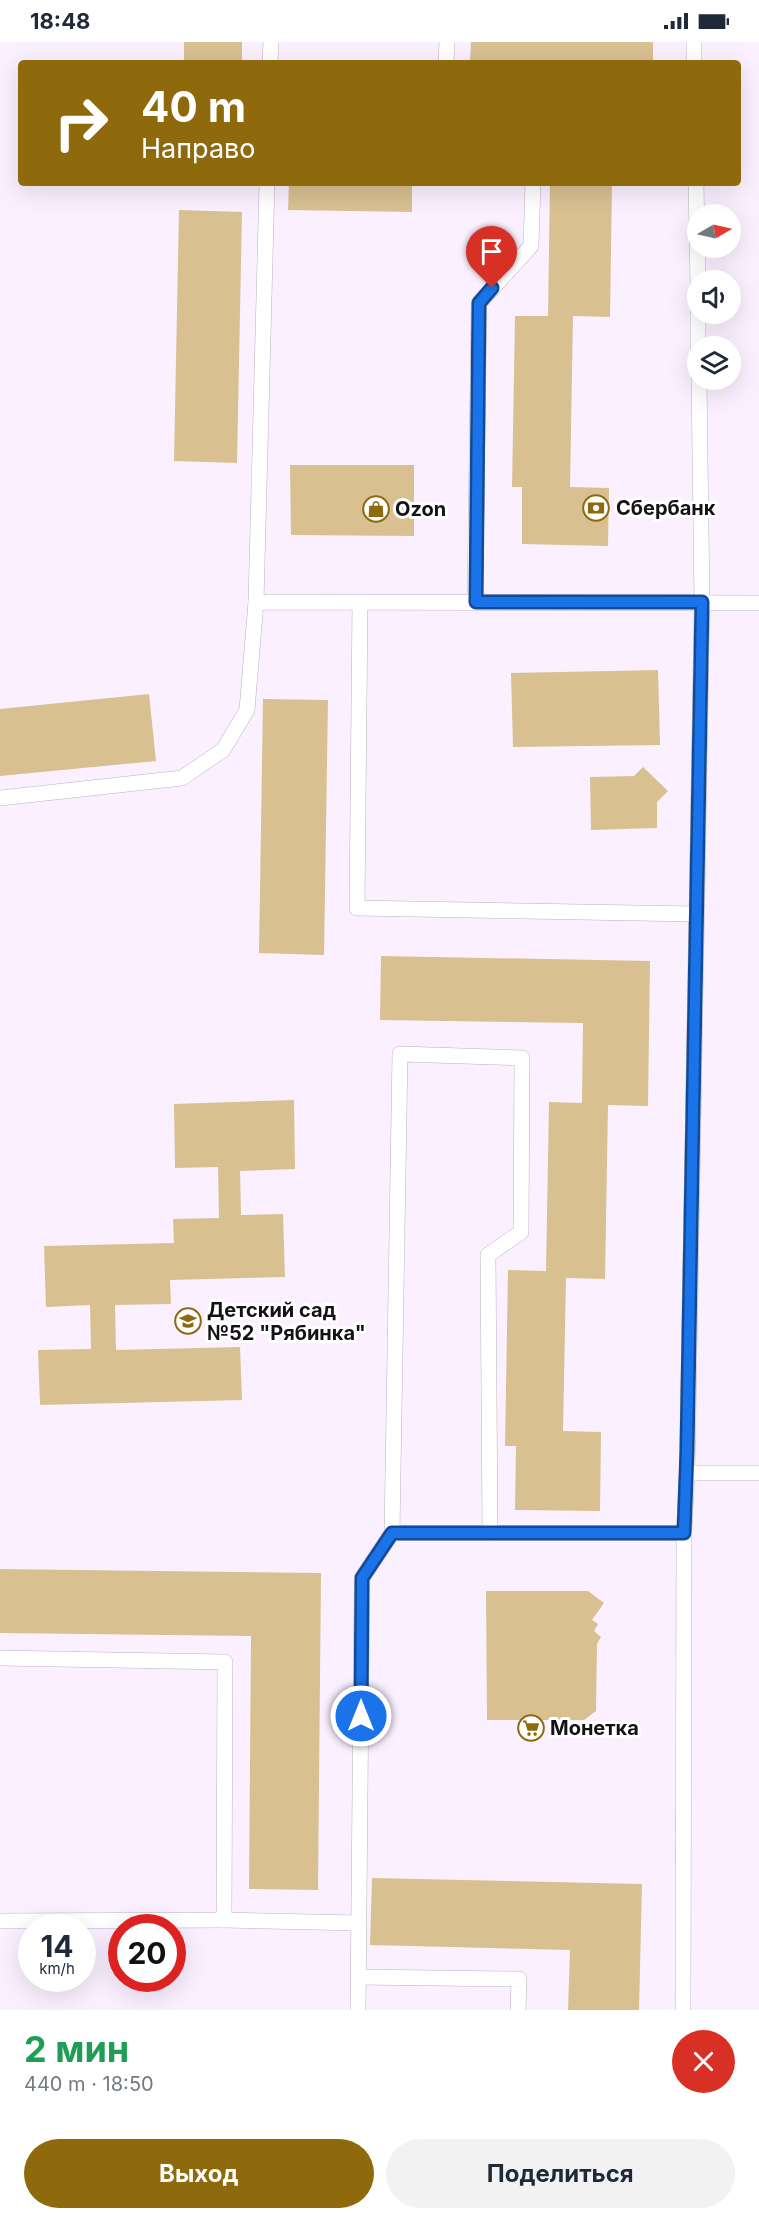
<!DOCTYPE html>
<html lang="ru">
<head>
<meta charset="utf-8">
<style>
	body { margin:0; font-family:Inter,sans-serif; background:#f2f2f3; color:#1f2937; height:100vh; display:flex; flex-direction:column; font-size:22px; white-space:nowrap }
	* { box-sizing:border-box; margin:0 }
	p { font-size:20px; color:#747a83 }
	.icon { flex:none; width:33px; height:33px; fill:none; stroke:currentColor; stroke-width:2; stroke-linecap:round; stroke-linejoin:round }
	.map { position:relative; height:1968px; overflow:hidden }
	.details { display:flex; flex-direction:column; background:#fff; flex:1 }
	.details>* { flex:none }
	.guide { position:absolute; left:18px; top:18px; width:723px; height:126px; border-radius:6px; box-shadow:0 6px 24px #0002; background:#8e6a0d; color:#fff; overflow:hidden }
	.needle { width:39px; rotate:81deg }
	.fabs { position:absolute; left:687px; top:162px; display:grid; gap:12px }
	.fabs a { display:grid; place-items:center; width:54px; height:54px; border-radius:50%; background:#fff; box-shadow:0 6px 24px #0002; font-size:30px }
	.speed { position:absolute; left:18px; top:1872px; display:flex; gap:12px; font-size:30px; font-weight:700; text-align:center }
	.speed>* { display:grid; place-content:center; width:78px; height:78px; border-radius:50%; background:#fff; box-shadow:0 6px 24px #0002; line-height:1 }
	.speed small { font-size:15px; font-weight:400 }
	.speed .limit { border:9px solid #d22; background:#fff; color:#111 }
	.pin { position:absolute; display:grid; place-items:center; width:51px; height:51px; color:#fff; margin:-62px -26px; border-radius:50% 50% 50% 0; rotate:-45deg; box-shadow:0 0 6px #0007 }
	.pin .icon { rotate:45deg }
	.me { position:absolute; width:66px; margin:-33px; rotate:0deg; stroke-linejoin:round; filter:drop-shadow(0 0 4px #0008) }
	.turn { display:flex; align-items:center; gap:21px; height:126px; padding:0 24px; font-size:27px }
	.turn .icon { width:78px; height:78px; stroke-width:2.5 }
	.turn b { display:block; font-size:42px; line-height:51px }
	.round { display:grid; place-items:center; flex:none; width:63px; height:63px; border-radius:32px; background:#f2f2f3 }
	.headline { display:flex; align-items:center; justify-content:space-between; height:102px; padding:0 24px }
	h1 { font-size:36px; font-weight:700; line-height:45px; color:#1e9e55 }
	.primary-button { display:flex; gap:12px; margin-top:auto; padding:12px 24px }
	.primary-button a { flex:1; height:69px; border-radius:36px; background:#8e6a0d; color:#fff; font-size:24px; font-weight:700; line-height:69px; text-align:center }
	.primary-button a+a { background:#f2f2f3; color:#1f2937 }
	.status { display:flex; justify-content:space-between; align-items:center; height:42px; padding:0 30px; background:#fff; direction:ltr }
	.status svg { height:16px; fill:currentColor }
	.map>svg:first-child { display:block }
	.building { fill:#d8c091 }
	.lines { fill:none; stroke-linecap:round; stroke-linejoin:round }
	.service-casing { stroke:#bcb2bf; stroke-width:16 }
	.service { stroke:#fff; stroke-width:15 }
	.route-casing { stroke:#114b97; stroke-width:15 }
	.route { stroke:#1a73e8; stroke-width:10 }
	.labels { text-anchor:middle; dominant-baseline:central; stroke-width:6; stroke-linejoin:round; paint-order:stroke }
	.poi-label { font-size:20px; font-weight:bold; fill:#151216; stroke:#fff; text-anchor:start }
</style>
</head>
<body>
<div class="status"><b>18:48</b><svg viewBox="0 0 49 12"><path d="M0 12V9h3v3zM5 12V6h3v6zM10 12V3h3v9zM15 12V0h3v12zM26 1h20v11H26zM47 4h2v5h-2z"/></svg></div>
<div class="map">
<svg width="759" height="1968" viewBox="0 0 759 1968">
	<rect width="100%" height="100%" fill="#fbf0ff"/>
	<g class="building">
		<rect x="184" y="0" width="58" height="21"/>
		<polygon points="471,0 653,0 653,21 470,19"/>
		<polygon points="289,141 412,141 412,170 288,168"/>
		<polygon points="550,141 612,141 610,275 573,274 570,445 609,446 608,504 522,502 522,445 512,445 515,274 548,274"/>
		<polygon points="179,168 242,170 237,421 174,419"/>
		<polygon points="290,423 414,423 414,494 291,493"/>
		<polygon points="658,628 660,703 513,705 511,631"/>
		<polygon points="149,652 156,719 0,734 0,667"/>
		<polygon points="263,657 328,658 324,913 259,911"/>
		<polygon points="643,725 668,749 657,760 657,786 591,788 590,735 634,734"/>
		<polygon points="381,914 650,919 648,1064 608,1063 605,1237 566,1236 563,1389 601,1390 600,1469 515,1468 516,1404 505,1404 508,1228 546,1229 549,1060 582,1061 583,981 380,978"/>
		<polygon points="294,1058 295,1127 240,1129 241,1173 283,1172 285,1235 170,1238 171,1262 115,1263 116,1308 240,1305 242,1358 40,1363 38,1308 91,1307 90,1263 46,1265 44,1204 174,1201 173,1177 219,1176 218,1125 175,1126 174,1062"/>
		<polygon points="0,1527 321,1531 318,1848 249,1847 251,1594 0,1591"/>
		<polygon points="486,1549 588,1549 604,1561 592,1578 598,1582 594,1589 601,1595 597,1602 596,1669 584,1678 487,1678"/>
		<polygon points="372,1836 642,1842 639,1968 568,1968 570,1908 370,1903"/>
	</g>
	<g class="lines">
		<g class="service-casing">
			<g id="service">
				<polyline points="694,0 694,21"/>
				<polyline points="270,21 271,0"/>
				<polyline points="446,21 447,0"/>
				<polyline points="696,141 698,243"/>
				<polyline points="698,272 698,304"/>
				<polyline points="256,560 267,141"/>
				<polyline points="360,560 357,866 695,872"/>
				<polyline points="475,560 479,261 531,204 533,141"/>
				<polyline points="0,756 182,736 223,708 247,668 256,560 759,561"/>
				<polyline points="687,1431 759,1431"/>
				<polyline points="392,1491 400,1012 522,1016 521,1190 488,1213 490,1491"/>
				<polyline points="0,1616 225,1620 224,1878 359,1881"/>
				<polyline points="0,1879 224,1878"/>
				<polyline points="359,1935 519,1937 518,1968"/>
				<polyline points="358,1968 362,1536 392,1491 684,1491"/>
				<polyline points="683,1968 684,1491 687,1431 702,560 699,338"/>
			</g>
		</g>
		<use href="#service" class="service"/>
	</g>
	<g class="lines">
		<g class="route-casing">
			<polyline id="route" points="361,1674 362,1536 392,1491 684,1491 687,1408 702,560 476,560 479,261 492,246"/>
		</g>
		<use href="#route" class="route"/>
	</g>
	<defs>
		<g id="bank-ring" transform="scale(1.35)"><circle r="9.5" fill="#fff" stroke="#8e6a0d" stroke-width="1.5"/><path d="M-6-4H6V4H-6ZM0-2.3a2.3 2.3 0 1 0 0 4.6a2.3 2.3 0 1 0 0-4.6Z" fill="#8e6a0d"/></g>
		<g id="shop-ring" transform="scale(1.35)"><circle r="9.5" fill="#fff" stroke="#8e6a0d" stroke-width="1.5"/><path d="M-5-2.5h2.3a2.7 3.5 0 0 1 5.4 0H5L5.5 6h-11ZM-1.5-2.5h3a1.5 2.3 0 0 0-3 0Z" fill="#8e6a0d"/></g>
		<g id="school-ring" transform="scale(1.35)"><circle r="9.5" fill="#fff" stroke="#8e6a0d" stroke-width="1.5"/><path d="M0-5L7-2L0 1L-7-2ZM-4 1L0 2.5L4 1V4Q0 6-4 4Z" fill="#8e6a0d"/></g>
		<g id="supermarket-ring" transform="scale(1.35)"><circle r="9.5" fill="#fff" stroke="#8e6a0d" stroke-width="1.5"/><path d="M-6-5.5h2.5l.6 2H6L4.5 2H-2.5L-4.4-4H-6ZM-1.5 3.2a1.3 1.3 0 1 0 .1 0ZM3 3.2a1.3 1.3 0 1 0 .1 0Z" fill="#8e6a0d"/></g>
	</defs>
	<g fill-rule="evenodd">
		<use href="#bank-ring" x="596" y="466"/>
		<use href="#shop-ring" x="376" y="467"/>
		<use href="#school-ring" x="188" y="1279"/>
		<use href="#supermarket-ring" x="531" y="1686"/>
	</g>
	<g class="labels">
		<g class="poi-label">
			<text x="616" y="466">Сбербанк</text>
			<text x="395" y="467">Ozon</text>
			<text x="207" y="1268">Детский сад<tspan x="207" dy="23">№52 "Рябинка"</tspan></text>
			<text x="550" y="1686">Монетка</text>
		</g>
	</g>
</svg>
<div class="fabs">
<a><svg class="needle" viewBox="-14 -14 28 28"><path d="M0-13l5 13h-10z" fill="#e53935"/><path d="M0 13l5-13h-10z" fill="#747a83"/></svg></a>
<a><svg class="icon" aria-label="sound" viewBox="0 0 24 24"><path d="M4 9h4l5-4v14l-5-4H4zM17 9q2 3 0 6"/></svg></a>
<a><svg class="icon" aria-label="layers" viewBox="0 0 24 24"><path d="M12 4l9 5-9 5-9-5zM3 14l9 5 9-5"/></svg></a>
</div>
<div class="speed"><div>14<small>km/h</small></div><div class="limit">20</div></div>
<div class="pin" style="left:492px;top:246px;background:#d93025"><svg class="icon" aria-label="arrive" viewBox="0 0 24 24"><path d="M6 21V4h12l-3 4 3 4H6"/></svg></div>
<svg class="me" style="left:361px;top:1674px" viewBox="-20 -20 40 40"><circle r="17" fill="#1a73e8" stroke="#fff" stroke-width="3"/><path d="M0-11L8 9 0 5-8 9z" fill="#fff"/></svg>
<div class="guide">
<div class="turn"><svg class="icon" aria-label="right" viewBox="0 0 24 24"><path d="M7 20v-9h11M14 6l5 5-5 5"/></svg><div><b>40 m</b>Направо</div></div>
</div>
</div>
<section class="details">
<div class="headline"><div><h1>2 мин</h1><p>440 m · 18:50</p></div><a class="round" style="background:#d93025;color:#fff"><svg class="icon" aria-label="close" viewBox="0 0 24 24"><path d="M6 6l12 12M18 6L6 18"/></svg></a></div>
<div class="primary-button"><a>Выход</a><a>Поделиться</a></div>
</section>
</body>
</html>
